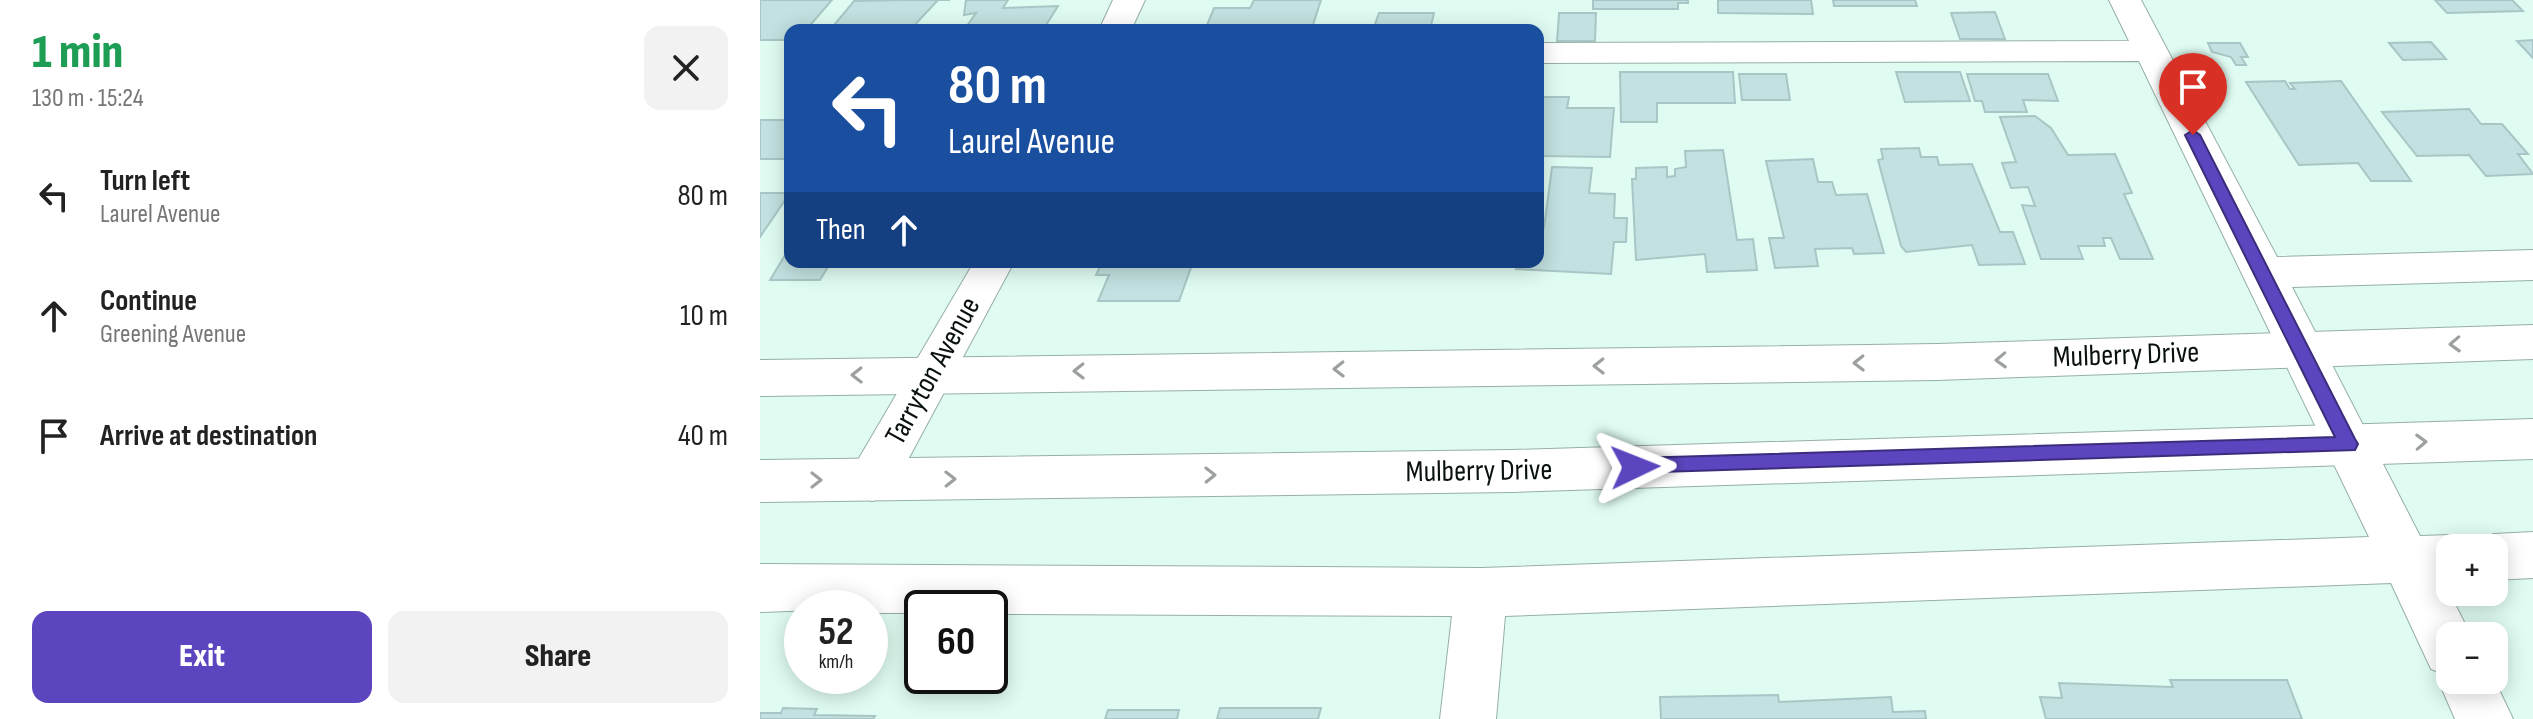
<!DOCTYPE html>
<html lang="en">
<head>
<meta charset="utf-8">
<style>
	body { margin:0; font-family:"Sofia Sans Condensed",sans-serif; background:#f2f2f2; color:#222; height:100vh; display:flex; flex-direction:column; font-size:30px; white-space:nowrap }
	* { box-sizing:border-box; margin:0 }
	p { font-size:26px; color:#767676 }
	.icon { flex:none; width:44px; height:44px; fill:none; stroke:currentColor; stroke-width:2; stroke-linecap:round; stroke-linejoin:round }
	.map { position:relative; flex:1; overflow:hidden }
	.sheet { display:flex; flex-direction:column; background:#fff; width:760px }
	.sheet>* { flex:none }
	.hud { position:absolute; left:24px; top:24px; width:760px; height:244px; border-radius:16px; box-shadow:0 4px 20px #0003; background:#1a4fa0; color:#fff; overflow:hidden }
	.fabs { position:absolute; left:1676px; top:534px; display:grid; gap:16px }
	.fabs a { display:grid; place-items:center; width:72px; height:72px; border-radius:16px; background:#fff; box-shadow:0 4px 20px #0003; font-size:40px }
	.speed { position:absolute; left:24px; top:590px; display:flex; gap:16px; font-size:40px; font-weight:700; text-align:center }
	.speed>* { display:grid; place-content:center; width:104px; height:104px; border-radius:50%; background:#fff; box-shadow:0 4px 20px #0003; line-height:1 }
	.speed small { font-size:20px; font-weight:400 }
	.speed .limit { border:4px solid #111; border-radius:12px; background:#fff; color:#111 }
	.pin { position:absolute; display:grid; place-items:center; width:68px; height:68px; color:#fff; margin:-82px -34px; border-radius:50% 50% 50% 0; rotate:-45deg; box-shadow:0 0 8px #0007 }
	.pin .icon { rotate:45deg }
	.me { position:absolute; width:88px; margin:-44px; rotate:88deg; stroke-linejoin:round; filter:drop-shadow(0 0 6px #0008) }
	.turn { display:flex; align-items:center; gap:28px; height:168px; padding:0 32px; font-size:36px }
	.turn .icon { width:104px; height:104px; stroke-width:2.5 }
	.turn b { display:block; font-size:56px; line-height:68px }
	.then { display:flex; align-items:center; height:76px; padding:0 32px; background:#0003; gap:16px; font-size:30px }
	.round { display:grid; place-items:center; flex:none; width:84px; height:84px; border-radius:16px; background:#f2f2f2 }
	.overview { display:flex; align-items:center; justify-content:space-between; height:136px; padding:0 32px }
	h1 { font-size:48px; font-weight:800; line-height:60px; color:#1e9e55 }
	.action { display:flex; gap:16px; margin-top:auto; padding:16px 32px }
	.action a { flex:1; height:92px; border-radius:16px; background:#5c45be; color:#fff; font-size:32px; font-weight:800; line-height:92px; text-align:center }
	.action a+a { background:#f2f2f2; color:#222 }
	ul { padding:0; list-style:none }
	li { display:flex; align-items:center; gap:24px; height:120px; padding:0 32px }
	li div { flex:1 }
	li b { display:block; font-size:30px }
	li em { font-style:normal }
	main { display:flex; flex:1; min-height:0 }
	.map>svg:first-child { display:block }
	.building { fill:#c2e1e0; stroke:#a8c6c5; stroke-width:2 }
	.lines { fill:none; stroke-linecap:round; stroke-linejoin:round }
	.minor-casing { stroke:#95afa5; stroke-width:2 }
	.major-casing { stroke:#95afa5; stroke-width:2 }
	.minor { fill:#fff; fill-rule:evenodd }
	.major { fill:#fff; fill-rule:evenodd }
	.oneway { stroke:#9ca09f }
	.route { fill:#5c45be; stroke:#3c2d7c; stroke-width:2 }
	.labels { text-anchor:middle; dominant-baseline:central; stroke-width:6; stroke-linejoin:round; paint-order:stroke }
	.street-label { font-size:30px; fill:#08110e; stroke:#fff }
</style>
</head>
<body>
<main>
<section class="sheet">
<div class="overview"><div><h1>1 min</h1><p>130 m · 15:24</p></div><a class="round"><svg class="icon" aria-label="close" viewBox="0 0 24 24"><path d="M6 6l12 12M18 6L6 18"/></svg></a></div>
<ul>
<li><svg class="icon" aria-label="left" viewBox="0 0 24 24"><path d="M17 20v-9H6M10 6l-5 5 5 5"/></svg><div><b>Turn left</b><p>Laurel Avenue</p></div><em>80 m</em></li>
<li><svg class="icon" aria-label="ahead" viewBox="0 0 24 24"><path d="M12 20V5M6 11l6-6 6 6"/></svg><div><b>Continue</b><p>Greening Avenue</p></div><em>10 m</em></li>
<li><svg class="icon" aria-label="arrive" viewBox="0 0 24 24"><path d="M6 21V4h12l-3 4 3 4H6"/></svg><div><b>Arrive at destination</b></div><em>40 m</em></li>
</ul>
<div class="action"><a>Exit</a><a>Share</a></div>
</section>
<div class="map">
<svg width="1773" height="719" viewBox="0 0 1773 719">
	<rect width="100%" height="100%" fill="#e0fcf2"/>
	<g class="building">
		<polygon points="0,0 72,0 46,30 30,30 30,40 0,40"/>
		<polygon points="144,0 190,0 178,0 150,30 70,30 94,1"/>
		<polygon points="206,0 248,0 243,8 298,6 283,30 204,30 216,13 204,15"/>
		<polygon points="494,0 561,0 553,25 535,25 534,30 445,30 454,8 490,8"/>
		<polygon points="833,0 928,0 928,3 918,3 918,9 833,9"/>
		<polygon points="958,0 1051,0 1053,14 958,13"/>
		<polygon points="1073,0 1155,0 1157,6 1074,6"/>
		<polygon points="1675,0 1752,0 1763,11 1687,13"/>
		<polygon points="1235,12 1245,39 1200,39 1191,13"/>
		<polygon points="619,13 674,13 670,30 613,30"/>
		<polygon points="799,13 836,13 835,41 797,41"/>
		<polygon points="1773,40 1773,58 1757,41"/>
		<polygon points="1671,42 1686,59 1643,60 1629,43"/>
		<polygon points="1448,43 1480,43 1488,57 1481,57 1486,65 1476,65 1471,57 1452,52"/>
		<polygon points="860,72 973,72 975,103 897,103 897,122 861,122"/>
		<polygon points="1136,72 1200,72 1210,101 1145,102"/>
		<polygon points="979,74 1026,74 1030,100 982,100"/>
		<polygon points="1207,74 1288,74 1298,101 1263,100 1267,112 1225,112 1222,101 1215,101"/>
		<polygon points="1525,81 1530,89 1535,89 1530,83 1581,81 1651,181 1611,181 1598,163 1539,165 1486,82"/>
		<polygon points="778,97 809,97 807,108 854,108 850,157 778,156"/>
		<polygon points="1709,109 1721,124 1742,124 1768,154 1758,154 1773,174 1726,176 1709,155 1657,156 1622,112"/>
		<polygon points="1275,116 1291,128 1308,155 1355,154 1372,193 1364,194 1393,259 1360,259 1351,238 1343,238 1345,246 1318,246 1323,259 1281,259 1262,205 1275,206 1268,187 1251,188 1242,163 1256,162 1240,117"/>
		<rect x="0" y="120" width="30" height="39"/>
		<polygon points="1159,148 1161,157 1177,157 1179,165 1212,164 1240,232 1253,232 1265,264 1219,265 1212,245 1146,252 1141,246 1118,160 1123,159 1121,149"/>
		<polygon points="963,150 977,240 993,239 997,270 947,272 945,254 876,260 872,179 876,179 876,168 907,167 907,177 915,176 915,169 926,167 925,151"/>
		<polygon points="1053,159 1058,182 1072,182 1076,195 1107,194 1124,253 1094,254 1092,248 1055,249 1058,266 1015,268 1009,238 1024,238 1006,161"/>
		<polygon points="792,167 832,168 829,193 855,194 854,218 867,218 866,242 854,242 851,274 756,269 757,262 778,262 778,228 784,228"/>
		<polygon points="0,193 30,193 0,237"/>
		<polygon points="30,247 30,262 71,262 60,280 10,280"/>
		<polygon points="106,262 143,262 140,266 103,267"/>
		<polygon points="342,262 433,262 419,301 338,301 349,275 336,275"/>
		<polygon points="546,262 646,262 545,264"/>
		<polygon points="1410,680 1527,680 1542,719 1286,719 1280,697 1302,698 1299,683 1413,687"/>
		<polygon points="1018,695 1019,702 1131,697 1133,712 1165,711 1166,719 901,719 900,697"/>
		<polygon points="23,708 57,709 54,715 115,716 113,719 0,719 0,713 21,713"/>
		<polygon points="460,708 561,708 558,719 457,719"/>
		<polygon points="348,710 419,710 417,719 345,719"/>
	</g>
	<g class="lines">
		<g class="minor-casing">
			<g id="minor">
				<polygon points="353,0 385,0 371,30 339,30"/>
				<polygon points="1349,0 1381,0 1517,257 1773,250 1773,280 1532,287 1660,536 1690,535 1708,542 1711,548 1690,548 1690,581 1684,582 1711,636 1690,636 1690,680 1734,679 1753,719 1695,719 1678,680 1681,673 1671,669 1631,583 745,616 736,719 680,719 692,616 230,614 230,608 162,608 162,613 110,613 110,608 0,612 0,564 721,568 1609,537 1379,61 778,63 778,43 1369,41"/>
				<polygon points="214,262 254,262 129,495 112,501 95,495 88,480 95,465"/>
				<polygon points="1773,532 1773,578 1734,580 1734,548 1713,548 1716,541 1734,534"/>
			</g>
		</g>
		<g class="major-casing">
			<g id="major">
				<polygon points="1773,325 1773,359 1177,380 0,396 0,360 1177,344"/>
				<polygon points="1773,419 1773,459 752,492 0,502 0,460 752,450"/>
			</g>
		</g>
		<use href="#minor" class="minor"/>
		<use href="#major" class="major"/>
	</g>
	<defs><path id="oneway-chevron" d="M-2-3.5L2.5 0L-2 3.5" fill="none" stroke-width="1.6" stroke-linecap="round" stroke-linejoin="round" transform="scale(2)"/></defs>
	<g class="oneway">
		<use href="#oneway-chevron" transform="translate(1695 344) rotate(178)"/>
		<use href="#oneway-chevron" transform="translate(1241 360) rotate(178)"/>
		<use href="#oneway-chevron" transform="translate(1099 363) rotate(179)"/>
		<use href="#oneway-chevron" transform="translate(839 366) rotate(179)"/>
		<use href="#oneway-chevron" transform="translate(579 369) rotate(179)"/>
		<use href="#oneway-chevron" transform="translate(319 371) rotate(179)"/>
		<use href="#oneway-chevron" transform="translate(97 375) rotate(179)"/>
		<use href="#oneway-chevron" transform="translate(1661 442) rotate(-2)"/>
		<use href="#oneway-chevron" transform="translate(450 475) rotate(-1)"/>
		<use href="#oneway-chevron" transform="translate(190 479) rotate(-1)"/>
		<use href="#oneway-chevron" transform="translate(56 480)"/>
	</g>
	<polygon class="route" points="1433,130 1440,135 1595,439 1598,444 1595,450 868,473 865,467 875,458 1575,437 1425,135"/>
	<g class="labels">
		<g class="street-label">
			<text transform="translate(1366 355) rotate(-2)">Mulberry Drive</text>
			<text transform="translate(173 371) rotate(-61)">Tarryton Avenue</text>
			<text transform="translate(719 471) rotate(-1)">Mulberry Drive</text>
		</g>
	</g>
</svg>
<div class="fabs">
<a>+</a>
<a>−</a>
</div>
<div class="speed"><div>52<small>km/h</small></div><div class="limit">60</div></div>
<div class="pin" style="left:1433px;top:135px;background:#d93025"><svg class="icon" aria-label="arrive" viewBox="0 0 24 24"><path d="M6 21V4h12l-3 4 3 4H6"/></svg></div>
<svg class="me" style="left:875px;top:467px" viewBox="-20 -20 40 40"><path d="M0-17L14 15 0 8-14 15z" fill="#5c45be" stroke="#fff" stroke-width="4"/></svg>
<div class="hud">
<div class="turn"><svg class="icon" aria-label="left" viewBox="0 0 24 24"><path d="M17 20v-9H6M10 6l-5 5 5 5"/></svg><div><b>80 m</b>Laurel Avenue</div></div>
<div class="then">Then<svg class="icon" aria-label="ahead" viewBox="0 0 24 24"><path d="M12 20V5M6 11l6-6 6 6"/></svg></div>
</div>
</div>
</main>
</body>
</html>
